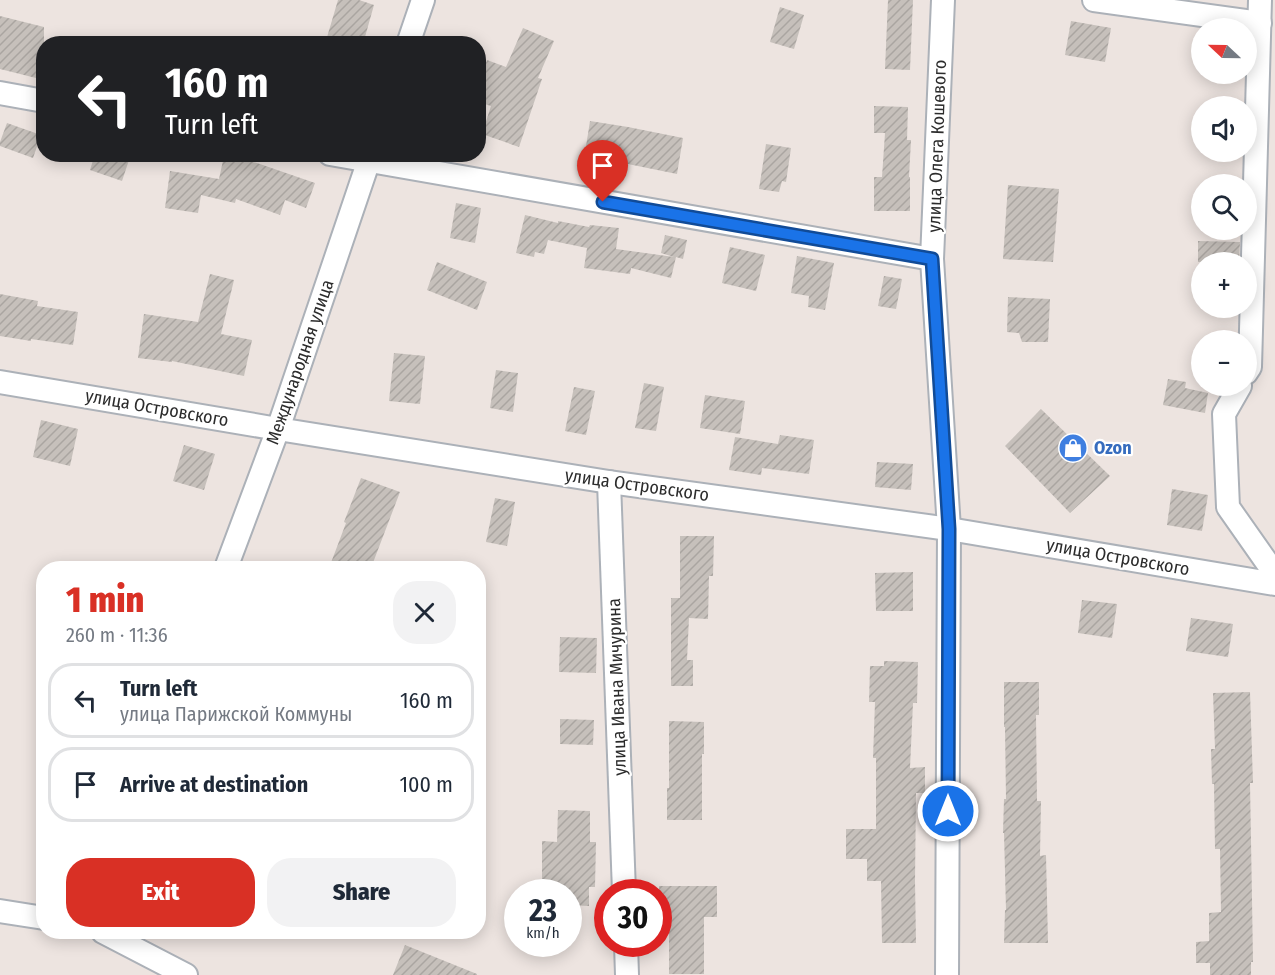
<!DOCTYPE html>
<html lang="en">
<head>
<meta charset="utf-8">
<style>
	body { margin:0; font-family:"Fira Sans Condensed",sans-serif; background:#f2f2f3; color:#1f2937; height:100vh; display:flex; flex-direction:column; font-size:22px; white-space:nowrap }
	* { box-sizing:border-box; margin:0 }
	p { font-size:20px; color:#747a83 }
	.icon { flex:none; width:33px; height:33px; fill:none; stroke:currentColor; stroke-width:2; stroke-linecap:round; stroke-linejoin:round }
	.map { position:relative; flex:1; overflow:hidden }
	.sheet { position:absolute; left:36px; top:561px; width:450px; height:378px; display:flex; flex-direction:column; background:#fff; border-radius:24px; box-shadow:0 3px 15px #0003 }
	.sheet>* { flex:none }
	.guide { position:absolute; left:36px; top:36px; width:450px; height:126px; border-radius:24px; box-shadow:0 3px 15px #0003; background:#202124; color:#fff; overflow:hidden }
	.needle { width:39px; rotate:292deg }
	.buttons { position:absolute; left:1191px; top:18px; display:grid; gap:12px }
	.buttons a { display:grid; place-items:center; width:66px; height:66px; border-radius:50%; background:#fff; box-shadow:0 3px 15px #0003; font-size:30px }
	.speed { position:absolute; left:504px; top:879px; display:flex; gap:12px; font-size:30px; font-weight:700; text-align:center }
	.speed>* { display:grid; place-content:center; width:78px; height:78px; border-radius:50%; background:#fff; box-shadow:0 3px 15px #0003; line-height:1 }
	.speed small { font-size:15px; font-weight:400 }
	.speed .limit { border:9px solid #d22; background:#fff; color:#111 }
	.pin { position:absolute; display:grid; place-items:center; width:51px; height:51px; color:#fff; margin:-62px -26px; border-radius:50% 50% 50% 0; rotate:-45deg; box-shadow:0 0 6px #0007 }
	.pin .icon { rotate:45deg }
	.me { position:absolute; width:66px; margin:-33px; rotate:0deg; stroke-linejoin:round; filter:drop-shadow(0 0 4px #0008) }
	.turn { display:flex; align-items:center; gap:21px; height:126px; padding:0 30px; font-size:27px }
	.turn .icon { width:78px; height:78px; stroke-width:2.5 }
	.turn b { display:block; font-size:42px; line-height:51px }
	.round { display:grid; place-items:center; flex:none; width:63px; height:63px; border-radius:24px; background:#f2f2f3 }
	.summary { display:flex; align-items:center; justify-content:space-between; height:102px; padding:0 30px }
	h1 { font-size:36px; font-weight:800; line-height:45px; color:#d93025 }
	.action { display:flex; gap:12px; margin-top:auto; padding:12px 30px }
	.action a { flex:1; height:69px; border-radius:24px; background:#d93025; color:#fff; font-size:24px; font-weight:800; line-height:69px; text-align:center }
	.action a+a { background:#f2f2f3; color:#1f2937 }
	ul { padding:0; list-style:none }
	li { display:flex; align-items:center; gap:18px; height:75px; margin:0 12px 9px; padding:0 18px; border:3px solid #e0e1e3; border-radius:24px }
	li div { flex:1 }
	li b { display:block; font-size:22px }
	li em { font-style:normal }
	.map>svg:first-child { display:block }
	.building { fill:url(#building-hatch) }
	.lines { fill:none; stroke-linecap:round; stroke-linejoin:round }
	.minor-casing { stroke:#acb1b8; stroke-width:26 }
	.minor { stroke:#fff; stroke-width:22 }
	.route-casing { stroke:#114b97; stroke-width:15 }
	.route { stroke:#1a73e8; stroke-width:10 }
	.labels { text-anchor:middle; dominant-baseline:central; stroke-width:4.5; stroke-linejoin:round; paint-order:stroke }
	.street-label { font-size:18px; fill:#2c2c2c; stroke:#fff }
	.shop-label { font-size:18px; font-weight:bold; fill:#366cbe; stroke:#fff; text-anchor:start }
</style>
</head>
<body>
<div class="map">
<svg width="1275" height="975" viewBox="0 0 1275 975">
	<defs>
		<pattern id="building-hatch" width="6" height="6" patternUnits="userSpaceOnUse" patternTransform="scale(1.5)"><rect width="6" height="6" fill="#c6c0bb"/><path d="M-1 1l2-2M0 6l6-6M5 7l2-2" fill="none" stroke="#aaa5a1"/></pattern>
	</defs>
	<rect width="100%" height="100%" fill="#ede4e0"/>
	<g class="building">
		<polygon points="338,0 359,0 374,5 363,44 325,44"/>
		<polygon points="888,0 913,0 910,70 885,69"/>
		<polygon points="780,7 804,15 794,49 770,42"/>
		<polygon points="0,16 44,27 44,80 0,69"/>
		<polygon points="1071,21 1111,28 1105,62 1065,55"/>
		<polygon points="523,28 554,41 538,78 542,79 519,147 482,134 491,106 478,102 478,86 487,60 506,67"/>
		<polygon points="874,106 908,107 907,140 911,140 909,177 910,177 910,211 874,211 874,177 882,177 885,133 874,133"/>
		<polygon points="590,121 628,127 683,138 677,174 623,163 623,165 584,159"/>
		<polygon points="7,123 41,135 33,158 0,146 0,142"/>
		<polygon points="766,144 791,148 786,182 782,181 779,192 759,189"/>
		<polygon points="95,154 131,154 122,181 90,170"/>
		<polygon points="224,156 257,163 315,183 306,208 285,200 280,215 236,199 235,203 201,195 198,213 165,208 170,171 219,179"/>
		<polygon points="1008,185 1059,189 1053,262 1003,259"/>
		<polygon points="456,203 481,208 475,243 450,238"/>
		<polygon points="525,215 558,223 558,221 589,227 590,225 619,228 616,249 674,257 661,253 665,235 687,240 683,259 676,257 671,278 631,268 630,274 584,268 587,248 548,240 544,254 535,252 534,257 516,253"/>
		<polygon points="1198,241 1240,242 1239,262 1198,262"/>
		<polygon points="730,247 765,255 756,291 722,283"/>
		<polygon points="797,256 834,263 825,310 808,307 809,296 791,293"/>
		<polygon points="437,262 487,282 477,310 427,290"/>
		<polygon points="210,274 234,280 221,334 252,340 244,376 172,361 172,362 138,358 144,314 198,322"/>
		<polygon points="884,276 902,279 896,309 878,306"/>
		<polygon points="0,294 38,301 37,306 78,312 73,345 31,339 31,341 0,336"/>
		<polygon points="1008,297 1050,299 1048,342 1022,342 1019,333 1007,332"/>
		<polygon points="394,353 425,356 420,404 389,401"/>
		<polygon points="496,370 518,373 513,412 490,408"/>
		<polygon points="1168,379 1186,382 1185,388 1208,393 1205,413 1163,405"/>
		<polygon points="644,383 664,387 656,431 635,428"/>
		<polygon points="574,387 595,391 586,435 565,431"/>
		<polygon points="705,395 745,401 740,434 700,428"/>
		<polygon points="1041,409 1110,476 1070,513 1005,446"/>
		<polygon points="41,420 78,429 70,466 33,457"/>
		<polygon points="780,435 814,440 809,474 762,468 761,475 729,470 735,437 778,444"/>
		<polygon points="184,445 215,454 204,490 173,481"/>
		<polygon points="877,462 913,464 911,490 875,487"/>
		<polygon points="361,478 400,492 371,568 329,568 346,523 344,522"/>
		<polygon points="1172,489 1208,495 1202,531 1167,525"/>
		<polygon points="495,498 515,502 507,546 486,542"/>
		<polygon points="680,536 714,536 713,576 709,576 708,619 689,618 687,660 693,660 693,686 671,686 671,598 680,598"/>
		<polygon points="913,572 913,611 876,611 875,573"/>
		<polygon points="1082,600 1117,604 1112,638 1078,633"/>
		<polygon points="1191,618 1233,624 1228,657 1186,651"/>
		<polygon points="560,637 597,638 596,673 559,672"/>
		<polygon points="884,661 918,662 917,703 913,703 910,768 925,767 925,793 916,793 915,881 916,943 882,943 881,881 867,881 867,859 846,859 846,829 876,829 876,758 873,758 875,702 869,702 870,666 884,666"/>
		<polygon points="1004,682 1039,682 1039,715 1036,715 1037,801 1041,801 1040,856 1046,855 1048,943 1004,943 1005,910 1006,910 1004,833 1003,833 1004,799 1006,799 1005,727 1004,727"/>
		<polygon points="1250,692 1253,783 1250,783 1252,899 1253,962 1251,962 1251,975 1210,975 1210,963 1196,963 1196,942 1209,941 1209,913 1221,912 1220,849 1215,849 1214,784 1212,784 1211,749 1215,749 1213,693"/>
		<polygon points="560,719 594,720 593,745 560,744"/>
		<polygon points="669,721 704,722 704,754 702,754 702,820 667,820 667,788 669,788"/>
		<polygon points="558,810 590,811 590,842 596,842 595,887 589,887 589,906 568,905 568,892 542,892 542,841 557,842"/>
		<polygon points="659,886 717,886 717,917 704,917 704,974 669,974 669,911 660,911"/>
		<polygon points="405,945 477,974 477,975 393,975"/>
	</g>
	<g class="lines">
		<g class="minor-casing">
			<g id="minor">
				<polyline points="943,0 932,259 949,529 947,975"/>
				<polyline points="1094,0 1260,23"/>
				<polyline points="408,44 423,0"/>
				<polyline points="0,93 44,101"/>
				<polyline points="330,154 932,259"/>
				<polyline points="1246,373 1250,367 1260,0"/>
				<polyline points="0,382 278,429 609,482 949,529 1275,584"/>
				<polyline points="1240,386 1224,414 1228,507 1275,574"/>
				<polyline points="609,482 624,892"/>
				<polyline points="226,568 278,429 371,154"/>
				<polyline points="0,911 44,918"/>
				<polyline points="103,932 186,975"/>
				<polyline points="626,944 627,975"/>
			</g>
		</g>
		<use href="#minor" class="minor"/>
	</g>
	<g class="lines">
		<g class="route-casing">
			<polyline id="route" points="603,202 932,259 949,529 948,811"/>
		</g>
		<use href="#route" class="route"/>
	</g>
	<defs>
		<g id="shop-disc" transform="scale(1.5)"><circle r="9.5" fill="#3f7fe0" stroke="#fff"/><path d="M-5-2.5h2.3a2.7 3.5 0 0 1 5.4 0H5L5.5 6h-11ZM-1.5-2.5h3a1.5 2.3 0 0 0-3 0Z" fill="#fff"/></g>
	</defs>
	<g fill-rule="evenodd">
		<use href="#shop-disc" x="1073" y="448"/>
	</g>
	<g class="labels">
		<g class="street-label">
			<text transform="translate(937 146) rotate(-88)">улица Олега Кошевого</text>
			<text transform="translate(300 362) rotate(-71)">Международная улица</text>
			<text transform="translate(157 408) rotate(10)">улица Островского</text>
			<text transform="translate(637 485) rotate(8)">улица Островского</text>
			<text transform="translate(1118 557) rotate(10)">улица Островского</text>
			<text transform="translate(617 687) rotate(-92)">улица Ивана Мичурина</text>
		</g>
		<g class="shop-label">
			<text x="1094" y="448">Ozon</text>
		</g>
	</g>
</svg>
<div class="buttons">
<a><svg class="needle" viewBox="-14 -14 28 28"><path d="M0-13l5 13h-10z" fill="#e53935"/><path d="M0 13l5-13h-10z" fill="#747a83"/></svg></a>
<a><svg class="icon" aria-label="sound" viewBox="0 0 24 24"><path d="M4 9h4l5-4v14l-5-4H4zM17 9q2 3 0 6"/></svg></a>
<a><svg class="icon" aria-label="search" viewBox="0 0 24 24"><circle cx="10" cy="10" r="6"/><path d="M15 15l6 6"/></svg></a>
<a>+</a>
<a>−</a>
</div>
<div class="speed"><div>23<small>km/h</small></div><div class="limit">30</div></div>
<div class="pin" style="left:603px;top:202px;background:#d93025"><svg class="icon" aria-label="arrive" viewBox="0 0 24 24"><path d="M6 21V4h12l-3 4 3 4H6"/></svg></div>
<svg class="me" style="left:948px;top:811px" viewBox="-20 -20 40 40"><circle r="17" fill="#1a73e8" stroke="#fff" stroke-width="3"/><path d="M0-11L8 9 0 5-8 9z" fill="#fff"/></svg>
<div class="guide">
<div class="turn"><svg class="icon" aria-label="left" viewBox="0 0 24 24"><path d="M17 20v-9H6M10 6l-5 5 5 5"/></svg><div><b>160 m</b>Turn left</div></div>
</div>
<section class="sheet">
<div class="summary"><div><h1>1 min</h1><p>260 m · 11:36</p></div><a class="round"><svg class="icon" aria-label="close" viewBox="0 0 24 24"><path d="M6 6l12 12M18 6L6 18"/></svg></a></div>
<ul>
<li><svg class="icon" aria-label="left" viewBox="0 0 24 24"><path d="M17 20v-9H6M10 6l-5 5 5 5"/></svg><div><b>Turn left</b><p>улица Парижской Коммуны</p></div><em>160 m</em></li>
<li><svg class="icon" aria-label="arrive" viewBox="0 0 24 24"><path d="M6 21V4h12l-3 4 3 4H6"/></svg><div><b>Arrive at destination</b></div><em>100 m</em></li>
</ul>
<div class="action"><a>Exit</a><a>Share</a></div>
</section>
</div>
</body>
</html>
